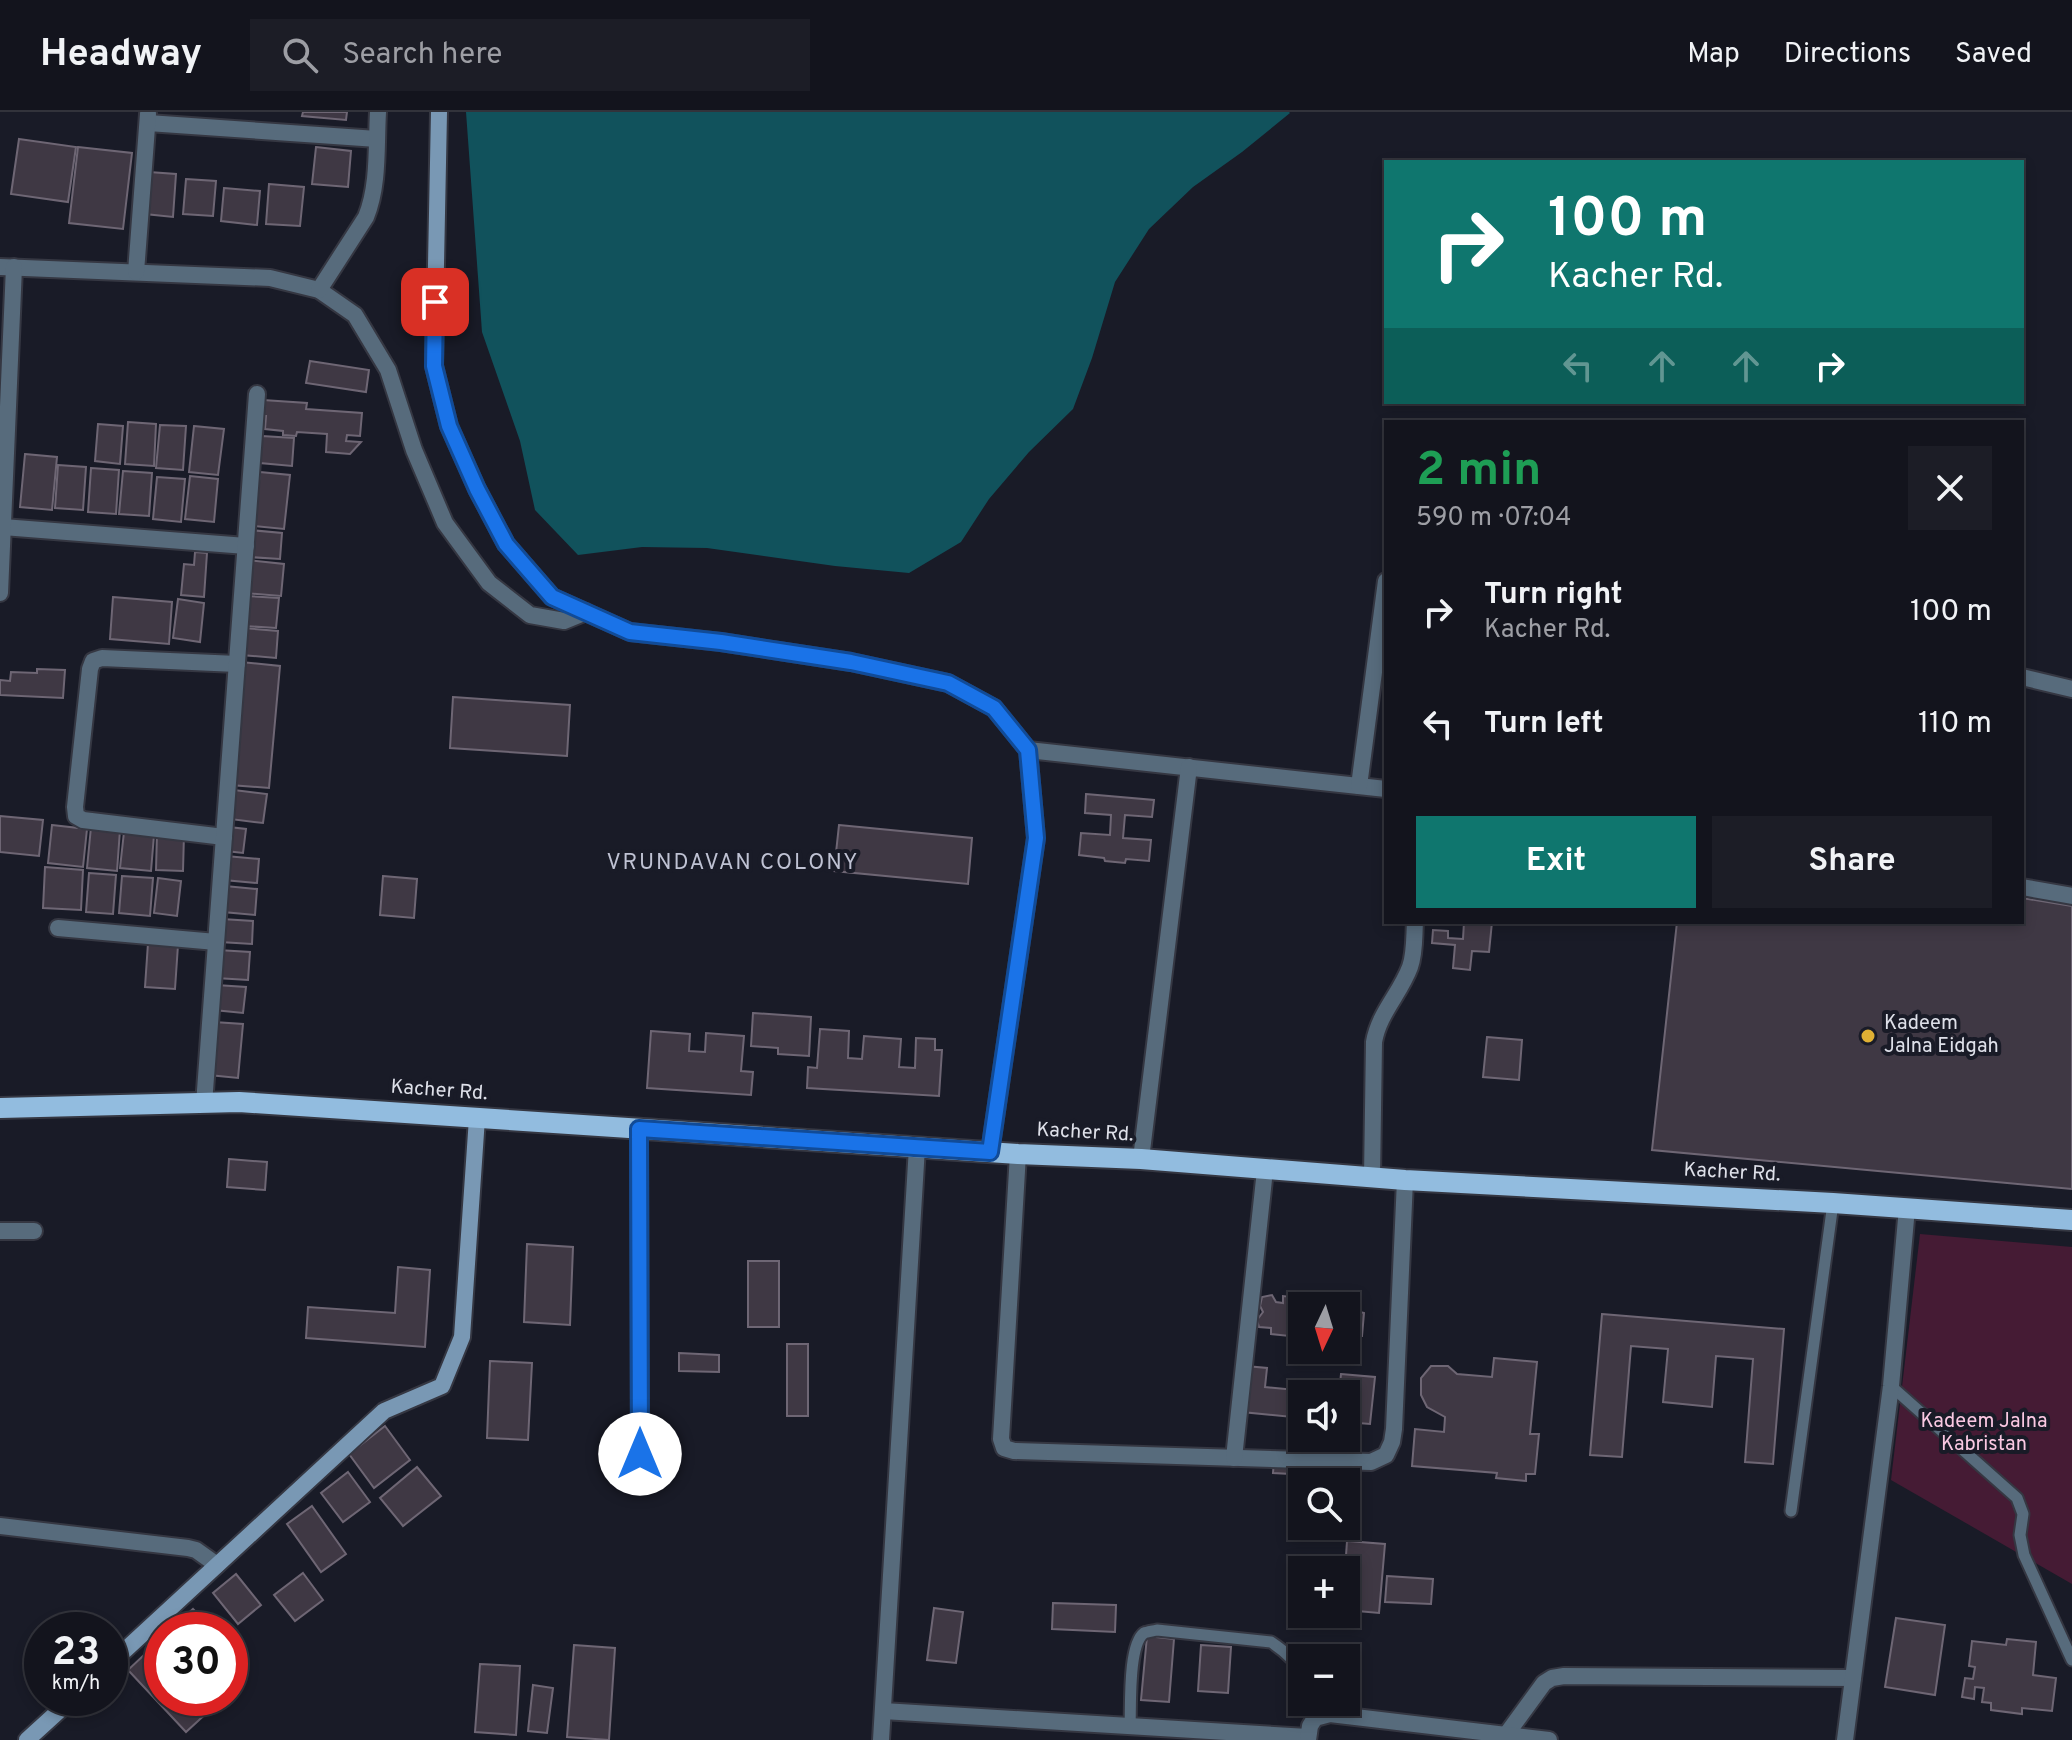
<!DOCTYPE html>
<html lang="en">
<head>
<meta charset="utf-8">
<style>
	body { margin:0; font-family:Overpass,sans-serif; background:#1c1d26; color:#f1f3f6; height:100vh; display:flex; flex-direction:column; font-size:30px; white-space:nowrap }
	* { box-sizing:border-box; margin:0 }
	p { font-size:26px; color:#9d9ea4 }
	.icon { flex:none; width:44px; height:44px; fill:none; stroke:currentColor; stroke-width:2; stroke-linecap:round; stroke-linejoin:round }
	.map { position:relative; flex:1; overflow:hidden }
	.side { position:absolute; left:1384px; top:308px; width:640px; height:504px; display:flex; flex-direction:column; background:#13141d; border-radius:0px; box-shadow:0 4px 12px #0003,0 0 0 2px #32333b }
	.side>* { flex:none }
	.top-card { position:absolute; left:1384px; top:48px; width:640px; height:244px; border-radius:0px; box-shadow:0 4px 12px #0003,0 0 0 2px #32333b; background:#0f766e; color:#fff; overflow:hidden }
	.needle { width:52px; rotate:184deg }
	.controls { position:absolute; left:1288px; top:1180px; display:grid; gap:16px }
	.controls a { display:grid; place-items:center; width:72px; height:72px; border-radius:0px; background:#13141d; box-shadow:0 4px 12px #0003,0 0 0 2px #32333b; font-size:40px }
	.speed { position:absolute; left:24px; top:1500px; display:flex; gap:16px; font-size:40px; font-weight:700; text-align:center }
	.speed>* { display:grid; place-content:center; width:104px; height:104px; border-radius:50%; background:#13141d; box-shadow:0 4px 12px #0003,0 0 0 2px #32333b; line-height:1 }
	.speed small { font-size:20px; font-weight:400 }
	.speed .limit { border:12px solid #d22; background:#fff; color:#111 }
	.pin { position:absolute; display:grid; place-items:center; width:68px; height:68px; color:#fff; margin:-34px; border-radius:16px; box-shadow:0 4px 12px #0006 }
	.me { position:absolute; width:88px; margin:-44px; rotate:0deg; stroke-linejoin:round; filter:drop-shadow(0 0 6px #0008) }
	.turn { display:flex; align-items:center; gap:28px; height:168px; padding:0 32px; font-size:36px }
	.turn .icon { width:104px; height:104px; stroke-width:2.5 }
	.turn b { display:block; font-size:56px; line-height:68px }
	.lanes { display:flex; align-items:center; height:76px; padding:0 32px; background:#0003; justify-content:center; gap:40px; direction:ltr }
	.lanes .off { opacity:.35 }
	.round { display:grid; place-items:center; flex:none; width:84px; height:84px; border-radius:0px; background:#1c1d26 }
	.overview { display:flex; align-items:center; justify-content:space-between; height:136px; padding:0 32px }
	h1 { font-size:48px; font-weight:700; line-height:60px; color:#1e9e55 }
	.button { display:flex; gap:16px; margin-top:auto; padding:16px 32px }
	.button a { flex:1; height:92px; border-radius:0px; background:#0f766e; color:#fff; font-size:32px; font-weight:700; line-height:92px; text-align:center }
	.button a+a { background:#1c1d26; color:#f1f3f6 }
	ul { padding:0; list-style:none }
	li { display:flex; align-items:center; gap:24px; height:112px; padding:0 32px }
	li div { flex:1 }
	li b { display:block; font-size:30px }
	li em { font-style:normal }
	header { display:flex; align-items:center; gap:48px; box-sizing:border-box; height:112px; padding:0 40px; background:#13141d; border-bottom:2px solid #32333b }
	header strong { font-size:38px }
	nav { display:flex; gap:44px; margin-inline-start:auto; font-size:28px }
	.search { width:560px; height:72px; background:#1c1d26; display:flex; align-items:center; gap:20px; box-sizing:border-box; padding:0 28px; border-radius:0px; color:#9d9ea4; font-size:30px }
	.map>svg:first-child { display:block }
	.green { fill:#451b34 }
	.water { fill:#11525c }
	.building { fill:#3f3844; stroke:#6e6674; stroke-width:2 }
	.lines { fill:none; stroke-linecap:round; stroke-linejoin:round }
	.lane-casing { stroke:#353742; stroke-width:15 }
	.street-casing { stroke:#353742; stroke-width:20 }
	.secondary-casing { stroke:#353742; stroke-width:20 }
	.primary-casing { stroke:#353742; stroke-width:24 }
	.lane { stroke:#576b7c; stroke-width:11 }
	.street { stroke:#576b7c; stroke-width:16 }
	.secondary { stroke:#7998b4; stroke-width:16 }
	.primary { stroke:#92bcdf; stroke-width:20 }
	.route-casing { stroke:#114b97; stroke-width:20 }
	.route { stroke:#1a73e8; stroke-width:14 }
	.poi-dot { fill:#dfb034; stroke:#191b27; stroke-width:3 }
	.labels { text-anchor:middle; dominant-baseline:central; stroke-width:8; stroke-linejoin:round; paint-order:stroke }
	.poi-label { font-size:20px; fill:#dee0e9; stroke:#191b27; text-anchor:start }
	.street-label { font-size:20px; fill:#dee0e9; stroke:#191b27 }
	.park-label { font-size:20px; fill:#fac8e2; stroke:#191b27 }
	.neighbourhood-label { font-size:22px; letter-spacing:2px; fill:#bfc2d3; stroke:#191b27 }
</style>
</head>
<body>
<header>
<strong>Headway</strong>
<div class="search"><svg class="icon" aria-label="search" viewBox="0 0 24 24"><circle cx="10" cy="10" r="6"/><path d="M15 15l6 6"/></svg>Search here</div>
<nav><a>Map</a><a>Directions</a><a>Saved</a></nav>
</header>
<div class="map">
<svg width="2072" height="1628" viewBox="0 0 2072 1628">
	<rect width="100%" height="100%" fill="#191b27"/>
	<polygon class="green" points="1920,1122 2072,1135 2072,1472 1891,1368"/>
	<polygon class="water" points="466,0 1289,0 1290,1 1242,40 1193,75 1149,117 1115,170 1092,246 1073,297 1029,340 989,387 961,430 909,461 835,454 707,436 642,435 578,443 535,398 520,329 482,220"/>
	<g class="building">
		<polygon points="303,0 347,0 346,8 302,4"/>
		<polygon points="19,27 76,35 68,90 11,82"/>
		<polygon points="78,35 132,41 123,117 69,111"/>
		<polygon points="316,35 351,39 348,75 312,72"/>
		<polygon points="149,60 176,62 173,105 145,102"/>
		<polygon points="186,67 216,69 213,104 183,102"/>
		<polygon points="269,72 304,75 300,114 266,112"/>
		<polygon points="224,76 260,79 257,113 221,109"/>
		<polygon points="310,249 369,258 366,280 306,271"/>
		<polygon points="263,288 307,291 306,297 362,301 360,324 347,323 346,329 361,330 350,342 326,340 327,322 297,320 296,324 283,323 283,319 265,317 266,304 262,304"/>
		<polygon points="128,310 156,312 154,354 125,352"/>
		<polygon points="98,312 123,314 120,352 95,349"/>
		<polygon points="160,313 186,314 183,358 156,356"/>
		<polygon points="194,314 224,317 218,363 189,360"/>
		<polygon points="262,324 294,326 292,354 260,351"/>
		<polygon points="25,342 57,345 52,398 20,395"/>
		<polygon points="58,353 86,355 83,398 55,396"/>
		<polygon points="91,356 119,358 116,402 88,400"/>
		<polygon points="123,359 152,361 149,404 119,402"/>
		<polygon points="260,360 290,363 284,417 254,414"/>
		<polygon points="190,364 218,367 214,410 185,407"/>
		<polygon points="157,365 185,367 181,410 153,407"/>
		<polygon points="250,418 282,421 280,447 248,445"/>
		<polygon points="195,440 207,441 204,485 181,483 184,452 194,453"/>
		<polygon points="248,448 284,452 281,484 245,481"/>
		<polygon points="246,484 279,486 276,516 244,514"/>
		<polygon points="113,485 172,490 169,532 110,527"/>
		<polygon points="178,487 204,491 200,530 173,526"/>
		<polygon points="243,516 278,519 276,546 241,543"/>
		<polygon points="241,550 280,554 269,676 230,673"/>
		<polygon points="37,557 65,558 63,586 0,583 0,568 10,569 11,560 37,561"/>
		<polygon points="453,585 570,593 567,644 450,636"/>
		<polygon points="234,678 267,682 263,711 230,707"/>
		<polygon points="1086,682 1154,688 1152,705 1125,703 1123,726 1151,728 1149,749 1126,747 1125,751 1105,749 1104,746 1079,743 1081,721 1110,723 1111,703 1085,701"/>
		<polygon points="0,704 43,708 39,744 0,740"/>
		<polygon points="52,713 87,717 83,755 48,751"/>
		<polygon points="839,713 972,726 968,772 834,759"/>
		<polygon points="91,715 120,718 117,759 87,756"/>
		<polygon points="229,715 246,717 243,741 226,739"/>
		<polygon points="124,720 154,723 151,759 120,756"/>
		<polygon points="157,721 184,722 183,759 156,758"/>
		<polygon points="226,744 259,747 257,771 224,768"/>
		<polygon points="45,755 83,758 81,798 43,796"/>
		<polygon points="89,761 116,763 113,802 86,800"/>
		<polygon points="122,764 153,766 150,804 119,801"/>
		<polygon points="383,764 417,767 414,806 380,803"/>
		<polygon points="158,766 181,769 177,804 154,801"/>
		<polygon points="225,774 257,777 255,803 223,800"/>
		<polygon points="2022,786 2072,794 2072,1077 1652,1038 1677,810 2022,810"/>
		<polygon points="222,807 253,809 252,832 220,830"/>
		<polygon points="1464,810 1492,810 1489,840 1472,839 1470,858 1453,856 1455,833 1432,831 1433,818 1448,819 1448,826 1463,827"/>
		<polygon points="148,831 178,833 175,877 145,875"/>
		<polygon points="218,838 250,840 248,868 216,866"/>
		<polygon points="216,873 246,875 243,901 214,898"/>
		<polygon points="753,901 811,905 809,944 778,942 778,936 751,934"/>
		<polygon points="214,910 243,912 238,966 209,963"/>
		<polygon points="820,917 849,919 848,946 862,947 864,924 901,927 899,955 915,956 916,926 935,927 935,938 942,938 939,984 807,976 808,955 817,956"/>
		<polygon points="651,919 690,922 689,939 705,940 706,921 744,924 741,959 753,960 751,983 647,976"/>
		<polygon points="1487,925 1522,928 1519,968 1483,965"/>
		<polygon points="229,1047 267,1050 265,1078 227,1075"/>
		<polygon points="527,1132 573,1135 570,1213 524,1210"/>
		<rect x="748" y="1149" width="31" height="66"/>
		<polygon points="398,1155 430,1158 425,1235 306,1226 308,1195 395,1201"/>
		<polygon points="1347,1181 1350,1195 1358,1196 1360,1200 1364,1201 1362,1224 1354,1224 1353,1234 1346,1234 1346,1194 1302,1194 1302,1217 1289,1216 1289,1224 1271,1222 1271,1216 1259,1215 1257,1208 1263,1200 1260,1194 1262,1185 1272,1183 1276,1190 1283,1191 1283,1184 1335,1190 1340,1183"/>
		<polygon points="1602,1202 1784,1217 1773,1352 1745,1350 1753,1247 1716,1244 1712,1295 1663,1290 1668,1237 1631,1234 1622,1345 1590,1343"/>
		<rect x="787" y="1232" width="21" height="72"/>
		<polygon points="679,1241 719,1243 719,1260 679,1259"/>
		<polygon points="1494,1246 1537,1250 1530,1322 1539,1322 1535,1362 1526,1362 1526,1369 1496,1366 1497,1361 1412,1354 1415,1317 1444,1320 1445,1305 1427,1295 1421,1283 1421,1266 1431,1254 1448,1254 1457,1262 1492,1265"/>
		<polygon points="490,1249 532,1251 528,1328 487,1326"/>
		<polygon points="1246,1254 1267,1256 1265,1275 1338,1282 1302,1282 1302,1306 1242,1300"/>
		<polygon points="1341,1262 1375,1265 1370,1312 1346,1310 1346,1282 1339,1282"/>
		<polygon points="385,1314 410,1348 374,1376 349,1342"/>
		<polygon points="1274,1348 1348,1352 1347,1365 1273,1361"/>
		<polygon points="417,1355 441,1384 403,1414 380,1386"/>
		<polygon points="348,1360 370,1390 343,1410 321,1381"/>
		<polygon points="312,1394 346,1442 321,1460 287,1412"/>
		<polygon points="1347,1429 1385,1432 1379,1501 1346,1498 1345,1458"/>
		<polygon points="303,1461 323,1488 295,1509 274,1483"/>
		<polygon points="236,1462 261,1493 238,1512 213,1481"/>
		<polygon points="1387,1464 1433,1467 1431,1492 1385,1490"/>
		<polygon points="1053,1491 1116,1493 1115,1520 1052,1517"/>
		<polygon points="934,1496 963,1500 956,1551 927,1548"/>
		<polygon points="193,1497 213,1518 173,1518 171,1517"/>
		<polygon points="1896,1506 1945,1513 1935,1583 1885,1575"/>
		<polygon points="1147,1524 1174,1527 1169,1590 1141,1588"/>
		<polygon points="162,1526 162,1586 223,1586 186,1620 128,1558"/>
		<polygon points="2007,1527 2036,1530 2033,1563 2056,1566 2052,1599 2022,1596 2022,1602 1991,1598 1991,1591 1982,1590 1984,1576 1975,1575 1974,1587 1962,1585 1965,1566 1973,1567 1975,1555 1969,1554 1972,1529 2006,1533"/>
		<polygon points="574,1533 615,1536 609,1628 567,1625"/>
		<polygon points="1201,1533 1231,1535 1228,1581 1198,1579"/>
		<polygon points="480,1552 520,1554 516,1623 475,1620"/>
		<polygon points="533,1573 553,1576 547,1621 528,1619"/>
	</g>
	<g class="lines">
		<g class="lane-casing">
			<g id="lane">
				<polyline points="1891,1274 2017,1386 2023,1402 2020,1423 2024,1443 2072,1548"/>
				<polyline points="1791,1399 1833,1091"/>
				<polyline points="1311,1590 1315,1606"/>
				<path d="M1130 1614C1131 1595 1128 1533 1144 1521 1147 1520 1153 1519 1157 1518L1271 1530C1283 1538 1296 1548 1302 1562"/>
			</g>
		</g>
		<g class="street-casing">
			<g id="street">
				<polyline points="148,11 377,27"/>
				<polyline points="0,155 270,166 319,178 355,203 388,258 414,338 445,411 489,471 530,503 564,509 586,500"/>
				<polyline points="136,160 148,2"/>
				<path d="M319 178 366 105C379 73 376 35 378 0"/>
				<polyline points="3,415 246,434"/>
				<polyline points="0,481 14,155"/>
				<polyline points="2022,565 2072,577"/>
				<polyline points="1028,638 1386,677"/>
				<polyline points="1359,674 1386,469"/>
				<polyline points="224,725 83,708 76,704 75,695 90,557 93,549 102,546 237,552"/>
				<polyline points="2022,775 2072,784"/>
				<polyline points="58,816 216,830"/>
				<polyline points="204,992 257,282"/>
				<polyline points="639,1017 640,1371"/>
				<polyline points="1018,1042 1001,1327 1004,1336 1014,1339 1371,1350 1386,1343 1392,1330 1394,1317 1405,1068"/>
				<polyline points="1141,1047 1189,655"/>
				<path d="M1372 1065 1374 930C1379 901 1400 882 1410 855 1415 841 1414 825 1415 810"/>
				<polyline points="0,1119 34,1119"/>
				<polyline points="1234,1346 1265,1058"/>
				<polyline points="0,1414 188,1436 196,1438 217,1453"/>
				<polyline points="883,1599 1308,1625"/>
				<polyline points="1506,1623 1544,1571 1552,1566 1564,1564 1853,1566"/>
				<polyline points="881,1628 917,1035"/>
				<polyline points="1308,1628 1310,1614 1315,1606 1330,1602 1549,1628"/>
				<polyline points="1845,1628 1891,1274 1907,1096"/>
			</g>
		</g>
		<g class="secondary-casing">
			<g id="secondary">
				<polyline points="439,0 434,254 449,314 477,377 506,432 552,485 630,520 721,530 851,550 948,571 994,596 1028,638 1036,726 990,1040"/>
				<polyline points="110,1552 384,1299 442,1274 462,1225 477,1006"/>
				<polyline points="27,1628 73,1586"/>
			</g>
		</g>
		<g class="primary-casing">
			<polyline id="primary" points="0,996 239,990 1018,1042 1141,1047 1405,1068 1833,1091 2072,1108"/>
		</g>
		<use href="#lane" class="lane"/>
		<use href="#street" class="street"/>
		<use href="#secondary" class="secondary"/>
		<use href="#primary" class="primary"/>
	</g>
	<g class="lines">
		<g class="route-casing">
			<polyline id="route" points="435,190 434,254 449,314 477,377 506,432 552,485 630,520 721,530 851,550 948,571 994,596 1028,638 1036,726 990,1040 639,1017 640,1342"/>
		</g>
		<use href="#route" class="route"/>
	</g>
	<circle class="poi-dot" cx="1868" cy="924" r="8"/>
	<g class="labels">
		<g class="poi-label">
			<text x="1884" y="912">Kadeem<tspan x="1884" dy="23">Jalna Eidgah</tspan></text>
		</g>
		<g class="street-label">
			<text transform="translate(439 979) rotate(4)">Kacher Rd.</text>
			<text transform="translate(1085 1021) rotate(3)">Kacher Rd.</text>
			<text transform="translate(1732 1061) rotate(3)">Kacher Rd.</text>
		</g>
		<g class="park-label">
			<text x="1984" y="1310">Kadeem Jalna<tspan x="1984" dy="23">Kabristan</tspan></text>
		</g>
		<g class="neighbourhood-label">
			<text x="733" y="751">VRUNDAVAN COLONY</text>
		</g>
	</g>
</svg>
<div class="controls">
<a><svg class="needle" viewBox="-14 -14 28 28"><path d="M0-13l5 13h-10z" fill="#e53935"/><path d="M0 13l5-13h-10z" fill="#9d9ea4"/></svg></a>
<a><svg class="icon" aria-label="sound" viewBox="0 0 24 24"><path d="M4 9h4l5-4v14l-5-4H4zM17 9q2 3 0 6"/></svg></a>
<a><svg class="icon" aria-label="search" viewBox="0 0 24 24"><circle cx="10" cy="10" r="6"/><path d="M15 15l6 6"/></svg></a>
<a>+</a>
<a>−</a>
</div>
<div class="speed"><div>23<small>km/h</small></div><div class="limit">30</div></div>
<div class="pin" style="left:435px;top:190px;background:#d93025"><svg class="icon" aria-label="arrive" viewBox="0 0 24 24"><path d="M6 21V4h12l-3 4 3 4H6"/></svg></div>
<svg class="me" style="left:640px;top:1342px" viewBox="-20 -20 40 40"><circle r="19" fill="#fff"/><path d="M0-13L10 11 0 6-10 11z" fill="#1a73e8"/></svg>
<div class="top-card">
<div class="turn"><svg class="icon" aria-label="right" viewBox="0 0 24 24"><path d="M7 20v-9h11M14 6l5 5-5 5"/></svg><div><b>100 m</b>Kacher Rd.</div></div>
<div class="lanes"><svg class="icon off" aria-label="left" viewBox="0 0 24 24"><path d="M17 20v-9H6M10 6l-5 5 5 5"/></svg><svg class="icon off" aria-label="ahead" viewBox="0 0 24 24"><path d="M12 20V5M6 11l6-6 6 6"/></svg><svg class="icon off" aria-label="ahead" viewBox="0 0 24 24"><path d="M12 20V5M6 11l6-6 6 6"/></svg><svg class="icon" aria-label="right" viewBox="0 0 24 24"><path d="M7 20v-9h11M14 6l5 5-5 5"/></svg></div>
</div>
<section class="side">
<div class="overview"><div><h1>2 min</h1><p>590 m · 07:04</p></div><a class="round"><svg class="icon" aria-label="close" viewBox="0 0 24 24"><path d="M6 6l12 12M18 6L6 18"/></svg></a></div>
<ul>
<li><svg class="icon" aria-label="right" viewBox="0 0 24 24"><path d="M7 20v-9h11M14 6l5 5-5 5"/></svg><div><b>Turn right</b><p>Kacher Rd.</p></div><em>100 m</em></li>
<li><svg class="icon" aria-label="left" viewBox="0 0 24 24"><path d="M17 20v-9H6M10 6l-5 5 5 5"/></svg><div><b>Turn left</b></div><em>110 m</em></li>
</ul>
<div class="button"><a>Exit</a><a>Share</a></div>
</section>
</div>
</body>
</html>
